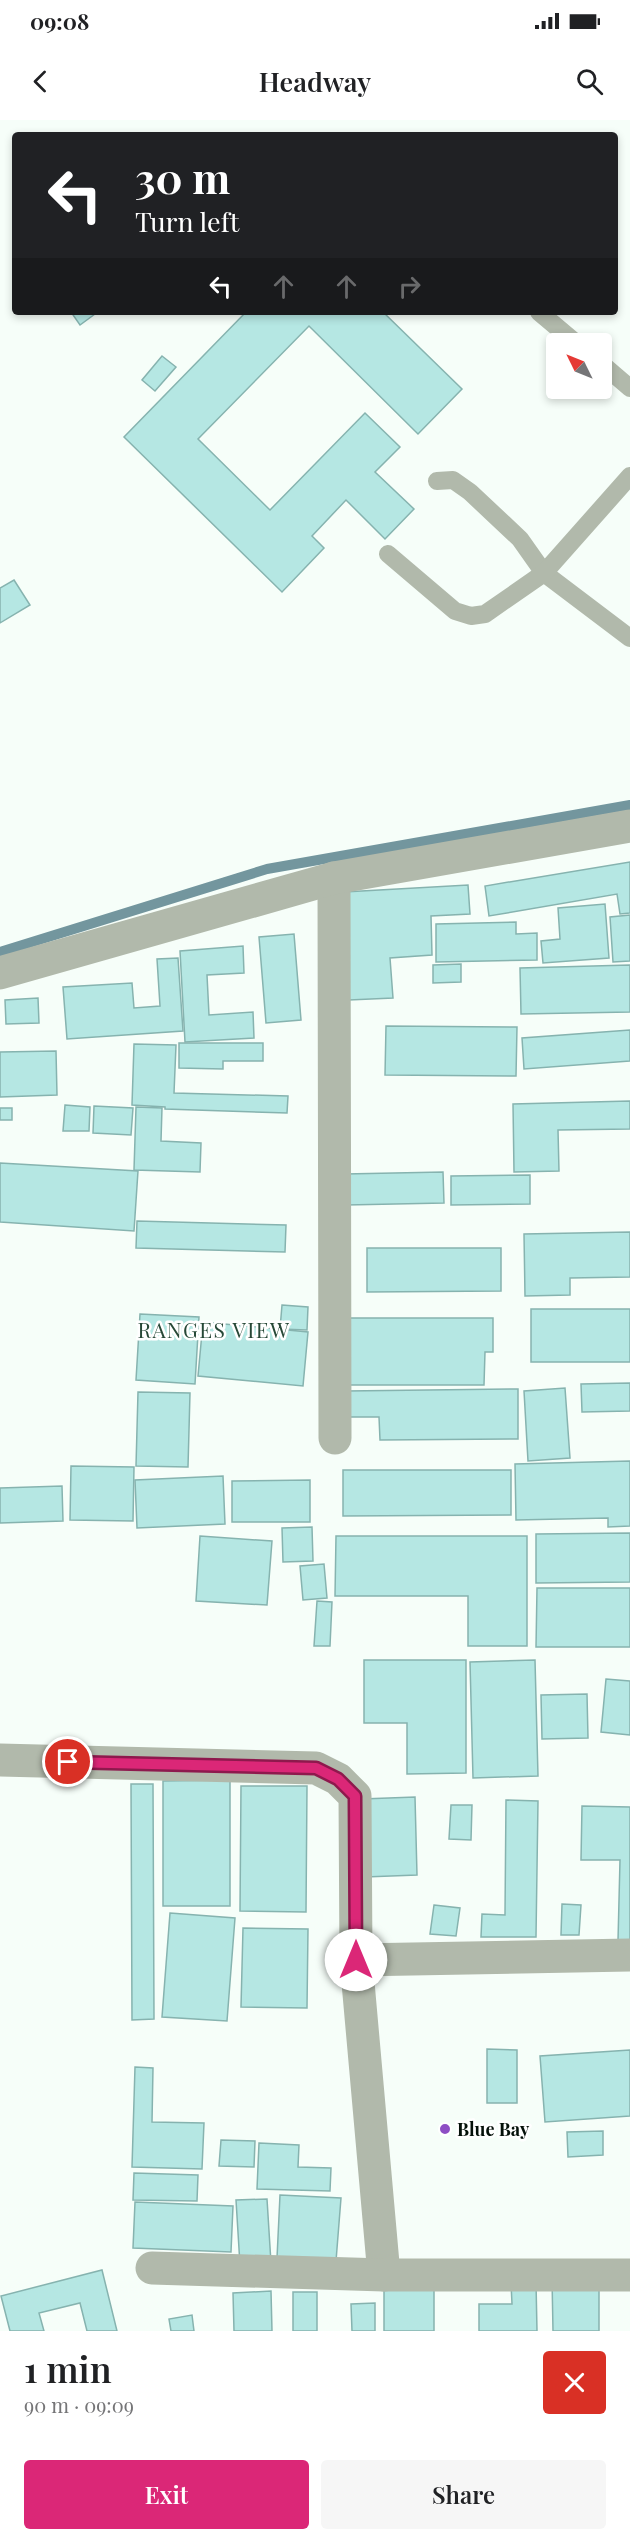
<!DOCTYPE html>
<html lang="en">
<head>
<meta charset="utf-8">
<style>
	body { margin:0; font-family:"Playfair Display",serif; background:#f6f6f6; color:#202124; height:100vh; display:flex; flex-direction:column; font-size:22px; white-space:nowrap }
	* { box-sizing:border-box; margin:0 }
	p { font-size:20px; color:#757577 }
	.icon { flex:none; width:33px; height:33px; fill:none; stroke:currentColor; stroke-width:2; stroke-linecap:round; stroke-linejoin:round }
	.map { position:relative; height:2211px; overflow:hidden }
	.panel { display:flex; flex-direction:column; background:#fff; flex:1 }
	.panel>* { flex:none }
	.banner { position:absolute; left:12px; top:12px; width:606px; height:183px; border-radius:6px; box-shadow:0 3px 9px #0003; background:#202124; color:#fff; overflow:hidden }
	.needle { width:39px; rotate:313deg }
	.fabs { position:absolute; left:546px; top:213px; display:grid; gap:12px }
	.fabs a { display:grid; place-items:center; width:66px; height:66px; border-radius:6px; background:#fff; box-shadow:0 3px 9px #0003; font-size:30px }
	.pin { position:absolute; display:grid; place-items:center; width:51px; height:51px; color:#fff; margin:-26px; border:3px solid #fff; border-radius:50%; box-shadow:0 2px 6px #0007 }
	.me { position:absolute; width:66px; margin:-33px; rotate:0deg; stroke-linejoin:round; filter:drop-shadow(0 0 4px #0008) }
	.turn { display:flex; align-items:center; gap:21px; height:126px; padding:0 24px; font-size:27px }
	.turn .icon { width:78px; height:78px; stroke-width:2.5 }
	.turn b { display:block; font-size:42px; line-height:51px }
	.lanes { display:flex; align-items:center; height:57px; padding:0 24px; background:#0003; justify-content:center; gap:30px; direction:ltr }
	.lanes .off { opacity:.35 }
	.round { display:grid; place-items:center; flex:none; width:63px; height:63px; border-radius:6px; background:#f6f6f6 }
	.summary { display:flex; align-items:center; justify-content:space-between; height:102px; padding:0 24px }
	h1 { font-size:36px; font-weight:600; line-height:45px }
	.action { display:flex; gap:12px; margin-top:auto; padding:12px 24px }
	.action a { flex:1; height:69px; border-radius:6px; background:#db2777; color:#fff; font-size:24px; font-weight:600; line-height:69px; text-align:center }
	.action a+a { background:#f6f6f6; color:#202124 }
	.status { display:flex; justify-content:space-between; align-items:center; height:42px; padding:0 30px; background:#fff; direction:ltr }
	.status svg { height:16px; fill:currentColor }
	header { display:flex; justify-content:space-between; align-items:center; height:78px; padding:0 24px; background:#fff; font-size:27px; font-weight:600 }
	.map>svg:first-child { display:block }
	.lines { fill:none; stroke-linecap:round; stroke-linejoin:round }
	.stream { stroke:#73969e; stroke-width:10 }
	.building { fill:#b5e7e3; stroke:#86b3af; stroke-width:1.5 }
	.lane { stroke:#b1b9ab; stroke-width:18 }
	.street { stroke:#b1b9ab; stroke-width:33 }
	.route-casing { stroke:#8e194d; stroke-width:15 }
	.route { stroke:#db2777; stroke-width:10 }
	.poi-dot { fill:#8d4ec4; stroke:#fff; stroke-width:2 }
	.labels { text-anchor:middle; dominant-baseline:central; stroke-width:5; stroke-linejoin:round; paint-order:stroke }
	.poi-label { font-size:18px; font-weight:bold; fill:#041009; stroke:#fff; text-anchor:start }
	.quarter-label { font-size:21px; letter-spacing:1.5px; fill:#274837; stroke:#fff }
</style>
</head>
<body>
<div class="status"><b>09:08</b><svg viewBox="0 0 49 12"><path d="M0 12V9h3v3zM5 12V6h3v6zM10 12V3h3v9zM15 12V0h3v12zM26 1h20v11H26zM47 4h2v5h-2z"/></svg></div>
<header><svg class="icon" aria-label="back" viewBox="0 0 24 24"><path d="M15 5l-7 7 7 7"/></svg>Headway<svg class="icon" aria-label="search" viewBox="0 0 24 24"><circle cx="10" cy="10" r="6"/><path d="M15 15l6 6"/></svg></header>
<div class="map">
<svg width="630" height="2211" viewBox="0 0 630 2211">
	<rect width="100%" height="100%" fill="#f6fef9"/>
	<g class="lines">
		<polyline class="stream" points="0,832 267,749 630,685"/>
	</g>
	<g class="building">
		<polygon points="71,192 93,192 95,194 80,205"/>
		<polygon points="246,192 383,192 462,269 418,314 309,206 198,319 270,390 365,293 400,327 375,352 414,389 385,419 346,380 312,416 324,428 282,472 124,317"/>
		<polygon points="162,236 176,247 155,271 142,260"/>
		<polygon points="14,460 30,485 0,503 0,468"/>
		<polygon points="630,742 630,793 620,794 617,774 489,796 485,766"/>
		<polygon points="468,765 470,794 431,796 432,835 390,838 393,878 349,880 344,772"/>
		<polygon points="605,784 609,838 543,843 541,821 560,819 558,788"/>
		<polygon points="630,795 630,841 613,842 610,797"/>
		<polygon points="516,802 516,814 537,813 537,840 436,842 436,804"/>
		<polygon points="294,814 301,900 266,903 259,817"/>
		<polygon points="243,826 244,853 207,855 209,895 253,892 254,918 185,922 180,831"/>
		<polygon points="178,838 183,911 67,919 63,867 132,863 134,888 160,886 157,839"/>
		<polygon points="461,844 461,862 433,863 433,845"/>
		<polygon points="630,845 630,892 521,894 520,848"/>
		<polygon points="38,878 39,903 6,904 5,880"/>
		<polygon points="386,906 517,907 516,956 385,955"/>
		<polygon points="630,910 630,941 524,949 522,918"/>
		<polygon points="179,923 263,923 263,941 223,941 223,949 179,948"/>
		<polygon points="134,924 176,925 174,973 288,976 287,993 165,989 165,987 132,985"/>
		<polygon points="56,931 57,975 0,977 0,932"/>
		<polygon points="630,981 630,1009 558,1010 559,1051 514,1052 513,984"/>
		<polygon points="65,985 90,987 89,1011 63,1011"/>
		<polygon points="94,986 133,988 131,1015 93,1013"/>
		<polygon points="136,987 162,988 161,1021 201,1023 200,1052 134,1050"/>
		<rect x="0" y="988" width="12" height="12"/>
		<polygon points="0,1043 138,1051 134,1111 0,1102"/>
		<polygon points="443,1052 444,1083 346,1085 345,1054"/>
		<polygon points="530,1055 530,1084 451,1085 451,1056"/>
		<polygon points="137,1101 286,1105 285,1132 136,1128"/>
		<polygon points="630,1112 630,1157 570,1158 570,1175 525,1176 524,1114"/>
		<polygon points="367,1128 501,1128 501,1171 367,1172"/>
		<polygon points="282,1185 308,1187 307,1210 280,1209"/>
		<rect x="531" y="1189" width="99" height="53"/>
		<polygon points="140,1194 199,1197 195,1264 136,1260"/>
		<polygon points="348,1198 493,1198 493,1232 485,1232 484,1265 347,1265"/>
		<polygon points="203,1202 308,1212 303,1266 198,1256"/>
		<polygon points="630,1263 630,1291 582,1292 581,1264"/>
		<polygon points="565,1268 570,1338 528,1341 524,1271"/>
		<polygon points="518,1269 518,1319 380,1320 379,1297 346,1297 346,1271"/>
		<polygon points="138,1272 190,1273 188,1347 136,1346"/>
		<polygon points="630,1341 630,1406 608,1407 608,1398 516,1400 515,1344"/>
		<polygon points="71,1346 134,1347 133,1401 70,1400"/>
		<polygon points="343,1350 511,1350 511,1395 343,1396"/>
		<polygon points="223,1356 225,1404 137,1408 135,1360"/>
		<polygon points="310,1360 310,1402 232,1402 232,1361"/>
		<polygon points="62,1366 63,1401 0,1403 0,1368"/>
		<polygon points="312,1407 313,1441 283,1442 282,1408"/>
		<polygon points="630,1413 630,1462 536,1463 536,1414"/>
		<polygon points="200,1416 272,1421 267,1485 196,1481"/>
		<polygon points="336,1416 527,1416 527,1526 468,1526 468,1476 335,1476"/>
		<polygon points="324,1444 327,1478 303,1480 300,1446"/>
		<polygon points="537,1468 630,1468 630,1527 536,1527"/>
		<polygon points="317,1481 332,1482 330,1526 314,1526"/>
		<polygon points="364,1540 466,1540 466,1653 407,1654 407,1603 364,1603"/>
		<polygon points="535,1540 538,1656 473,1658 470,1542"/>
		<polygon points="606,1559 630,1561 630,1615 601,1612"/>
		<polygon points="587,1574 588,1618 542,1619 541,1575"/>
		<polygon points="230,1660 230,1786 163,1786 163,1661"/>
		<polygon points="131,1664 153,1664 154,1899 132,1900"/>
		<polygon points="241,1666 307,1666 306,1792 240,1791"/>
		<polygon points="415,1677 417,1755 365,1757 362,1679"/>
		<polygon points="506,1680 538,1681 536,1817 481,1817 482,1794 505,1795"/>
		<polygon points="451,1685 472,1685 471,1720 449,1719"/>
		<polygon points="582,1686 630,1687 630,1822 618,1821 620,1740 581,1740"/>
		<polygon points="562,1784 581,1785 579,1815 561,1815"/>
		<polygon points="434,1785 460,1788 456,1816 430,1814"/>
		<polygon points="170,1793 235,1798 227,1901 162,1897"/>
		<polygon points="243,1808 308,1809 307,1888 241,1887"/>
		<polygon points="487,1929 517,1930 517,1983 487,1983"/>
		<polygon points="630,1930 630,1996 545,2002 540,1936"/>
		<polygon points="135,1947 153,1948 152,2002 204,2003 202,2049 132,2047"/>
		<polygon points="603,2011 603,2035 568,2037 567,2012"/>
		<polygon points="221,2020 255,2021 254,2047 219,2046"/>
		<polygon points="259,2023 299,2025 298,2047 331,2048 330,2071 257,2069"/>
		<polygon points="134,2053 198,2055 197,2081 133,2080"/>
		<polygon points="280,2075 341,2078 336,2141 277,2138"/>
		<polygon points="267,2079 271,2143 240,2145 236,2080"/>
		<polygon points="135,2082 233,2086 231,2132 133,2128"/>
		<polygon points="102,2150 117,2211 87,2211 80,2183 39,2193 44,2211 10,2211 1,2176"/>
		<polygon points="552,2158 599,2158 599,2211 553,2211"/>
		<polygon points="536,2162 537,2211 479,2211 479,2184 512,2184 511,2163"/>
		<polygon points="434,2163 434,2211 384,2211 384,2164"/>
		<polygon points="271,2171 272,2211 234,2211 233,2173"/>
		<rect x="293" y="2172" width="24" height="39"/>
		<polygon points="375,2183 375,2211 352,2211 351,2184"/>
		<polygon points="192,2195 194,2211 171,2211 169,2199"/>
	</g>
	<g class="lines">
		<g class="lane">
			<polyline points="539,192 577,224"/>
			<polyline points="602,244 630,268"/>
			<polyline points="437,361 453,360 470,372 520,419 544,453 630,518"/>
			<polyline points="388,434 455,491 471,496 485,494 544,453 630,356"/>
		</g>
		<g class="street">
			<polyline points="334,758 335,1318"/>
			<polyline points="0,853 334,758 630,706"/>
			<polyline points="0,1640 316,1648 338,1659 355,1676 356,1840 630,1835"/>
			<polyline points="356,1840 384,2155"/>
			<polyline points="152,2148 384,2155 630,2155"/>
		</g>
	</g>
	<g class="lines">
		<g class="route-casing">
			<polyline id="route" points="68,1642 316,1648 338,1659 355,1676 356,1840"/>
		</g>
		<use href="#route" class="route"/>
	</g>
	<circle class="poi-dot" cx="445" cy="2009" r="6"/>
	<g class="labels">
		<g class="poi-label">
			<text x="457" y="2009">Blue Bay</text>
		</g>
		<g class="quarter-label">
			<text x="214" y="1209">RANGES VIEW</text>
		</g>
	</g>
</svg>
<div class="fabs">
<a><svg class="needle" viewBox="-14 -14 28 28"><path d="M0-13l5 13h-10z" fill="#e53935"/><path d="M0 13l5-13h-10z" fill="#757577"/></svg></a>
</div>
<div class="pin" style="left:68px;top:1642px;background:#d93025"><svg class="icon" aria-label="arrive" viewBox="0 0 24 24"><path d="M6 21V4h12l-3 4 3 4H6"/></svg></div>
<svg class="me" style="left:356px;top:1840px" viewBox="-20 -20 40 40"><circle r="19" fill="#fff"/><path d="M0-13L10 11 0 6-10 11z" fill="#db2777"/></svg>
<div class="banner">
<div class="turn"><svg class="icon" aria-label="left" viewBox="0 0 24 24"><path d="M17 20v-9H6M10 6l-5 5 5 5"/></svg><div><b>30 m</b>Turn left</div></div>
<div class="lanes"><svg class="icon" aria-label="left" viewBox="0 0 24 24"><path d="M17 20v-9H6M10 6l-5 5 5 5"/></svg><svg class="icon off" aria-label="ahead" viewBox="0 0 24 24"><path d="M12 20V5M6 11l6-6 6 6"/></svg><svg class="icon off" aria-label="ahead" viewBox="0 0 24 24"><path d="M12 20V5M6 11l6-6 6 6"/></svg><svg class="icon off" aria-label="right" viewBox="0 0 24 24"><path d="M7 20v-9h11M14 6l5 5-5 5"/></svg></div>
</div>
</div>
<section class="panel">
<div class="summary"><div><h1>1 min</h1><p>90 m · 09:09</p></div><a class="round" style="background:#d93025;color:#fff"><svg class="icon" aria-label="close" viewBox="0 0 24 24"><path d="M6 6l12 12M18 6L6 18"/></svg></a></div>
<div class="action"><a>Exit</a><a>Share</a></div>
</section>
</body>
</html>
